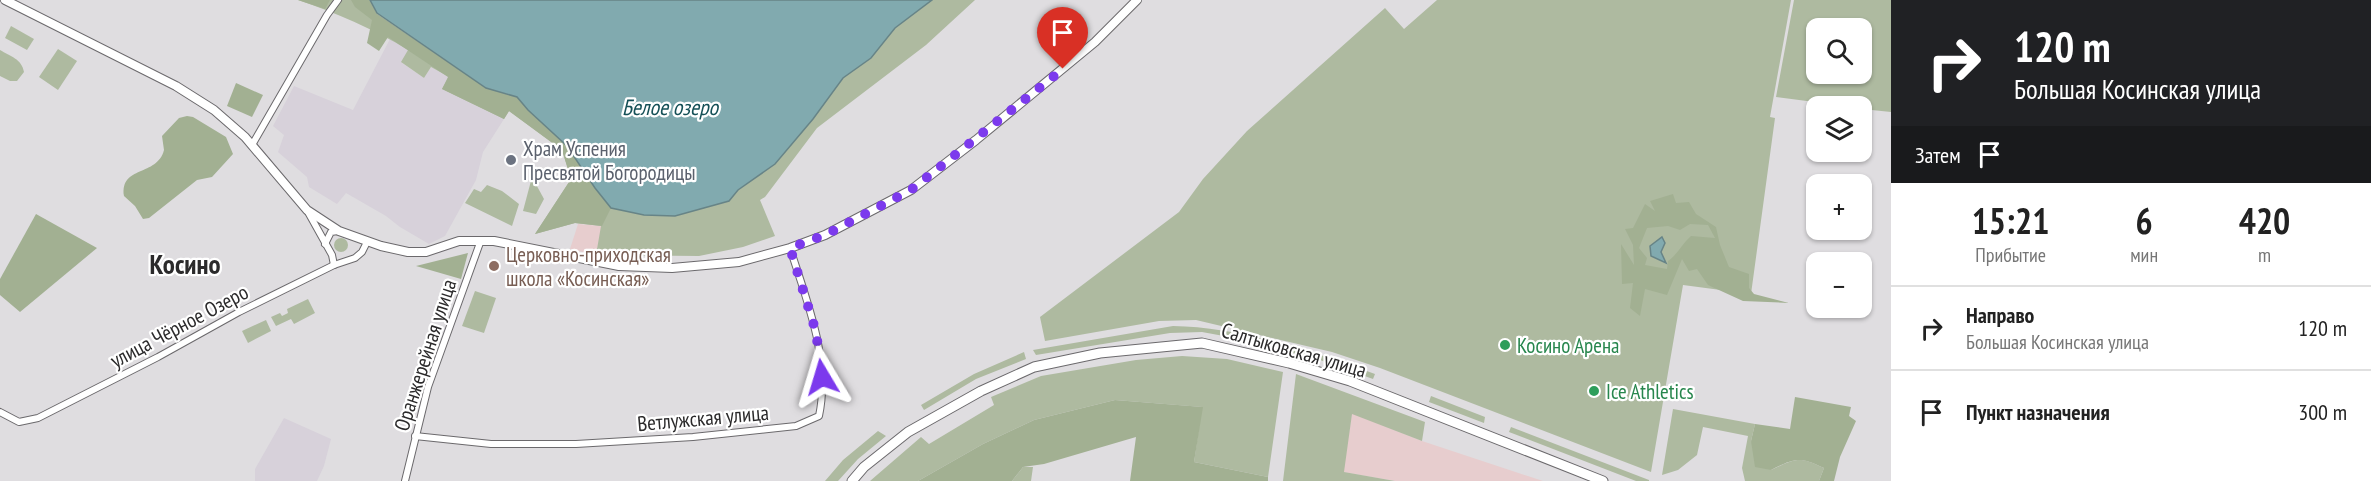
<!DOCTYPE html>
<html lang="ru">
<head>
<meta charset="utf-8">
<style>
	body { margin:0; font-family:"PT Sans Narrow",sans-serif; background:#f2f2f2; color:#222; height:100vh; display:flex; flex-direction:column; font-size:22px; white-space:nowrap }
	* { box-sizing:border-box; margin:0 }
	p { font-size:20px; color:#767676 }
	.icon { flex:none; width:33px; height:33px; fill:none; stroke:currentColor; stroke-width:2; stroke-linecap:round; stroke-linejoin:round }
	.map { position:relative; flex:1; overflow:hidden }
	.details { display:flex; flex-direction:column; background:#fff; width:480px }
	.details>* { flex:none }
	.guide { background:#202124; color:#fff; overflow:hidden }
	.controls { position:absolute; left:1806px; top:18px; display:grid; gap:12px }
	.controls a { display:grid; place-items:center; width:66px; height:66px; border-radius:12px; background:#fff; box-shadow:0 2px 4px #0004; font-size:30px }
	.pin { position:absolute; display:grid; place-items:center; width:51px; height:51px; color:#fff; margin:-62px -26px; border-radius:50% 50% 50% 0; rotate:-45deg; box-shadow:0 0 6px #0007 }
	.pin .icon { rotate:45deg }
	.me { position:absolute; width:66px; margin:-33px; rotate:353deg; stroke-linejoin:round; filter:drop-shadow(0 0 4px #0008) }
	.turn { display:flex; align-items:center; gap:21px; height:126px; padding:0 24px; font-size:27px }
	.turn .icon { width:78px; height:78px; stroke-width:2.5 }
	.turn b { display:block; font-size:42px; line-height:51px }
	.then { display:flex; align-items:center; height:57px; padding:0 24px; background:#0003; gap:12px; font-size:22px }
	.eta { display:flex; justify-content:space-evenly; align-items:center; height:102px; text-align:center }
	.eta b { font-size:36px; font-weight:700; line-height:42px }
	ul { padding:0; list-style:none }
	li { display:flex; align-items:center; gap:18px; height:84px; padding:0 24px; border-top:2px solid #e0e0e0 }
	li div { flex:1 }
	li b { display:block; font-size:22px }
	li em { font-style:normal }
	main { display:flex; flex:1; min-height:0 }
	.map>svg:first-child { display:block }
	.commercial { fill:#e7cdce }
	.built { fill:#d7d1da }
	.green { fill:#aebaa0; fill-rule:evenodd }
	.forest { fill:#a2b092; fill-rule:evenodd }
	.water { fill:#81aaaf; stroke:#678487; stroke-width:1.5 }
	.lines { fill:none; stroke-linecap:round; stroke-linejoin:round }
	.minor-casing { stroke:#6b696c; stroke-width:8 }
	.tertiary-casing { stroke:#6b696c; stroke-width:10 }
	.secondary-casing { stroke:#6b696c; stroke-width:11 }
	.minor { stroke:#fff; stroke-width:6 }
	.tertiary { stroke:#fff; stroke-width:8 }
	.secondary { stroke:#fff; stroke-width:9 }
	.route { stroke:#7c3aed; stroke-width:10; stroke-dasharray:0 18 }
	.worship-dot { fill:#6b7280; stroke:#fff; stroke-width:2 }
	.education-dot { fill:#8d6e63; stroke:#fff; stroke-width:2 }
	.leisure-dot { fill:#2e9e5b; stroke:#fff; stroke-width:2 }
	.labels { text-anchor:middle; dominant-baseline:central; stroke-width:4.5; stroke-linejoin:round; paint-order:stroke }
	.worship-label { font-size:21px; fill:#5b616d; stroke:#fff; text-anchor:start }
	.education-label { font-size:21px; fill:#785e54; stroke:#fff; text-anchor:start }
	.street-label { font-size:21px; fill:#2b2a2b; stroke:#fff }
	.leisure-label { font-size:21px; fill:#27864d; stroke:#fff; text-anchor:start }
	.water-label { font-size:22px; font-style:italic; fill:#155057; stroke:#fff }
	.district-label { font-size:27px; font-weight:bold; fill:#2b2a2b; stroke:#fff }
</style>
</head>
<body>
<main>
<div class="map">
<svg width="1891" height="481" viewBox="0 0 1891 481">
	<rect width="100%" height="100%" fill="#dfdde0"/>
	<g class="commercial">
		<polygon points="578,224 602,226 596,255 570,249"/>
		<polygon points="1352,413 1422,441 1543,481 1395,481 1343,472"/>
	</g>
	<g class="built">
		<polygon points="390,39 408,50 402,63 424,78 431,67 449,77 442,89 504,119 483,152 476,180 445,236 429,244 400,227 386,216 346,193 337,204 309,187 307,177 278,152 284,135 273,126 294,86 353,110"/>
		<polygon points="284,418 331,439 324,466 317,481 255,481 255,469"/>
	</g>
	<g class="green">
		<path d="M298 0H370L377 14 486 88 644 215 675 216 729 201 738 190 775 164 813 119 843 78 871 58 895 28 932 0H975L926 45 817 128 765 197 760 200 775 236 743 247 699 256 596 255 601 226 575 223 535 234 571 179 562 150 509 111 504 119 442 89 449 77 431 67 424 78 401 62 408 50C374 29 336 13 298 0Z"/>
		<polygon points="1437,0 1791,0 1770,117 1775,118 1751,294 1683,285 1651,472 1380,368 1332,352 1196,320 1159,321 1045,341 1040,317 1179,212 1203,179 1247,131 1385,8 1404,29"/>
		<path d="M1794 0H1891V112L1862 109V106H1845L1776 97ZM1816 28H1862V74H1816Z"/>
		<polygon points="11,26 34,39 27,50 5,38"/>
		<polygon points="58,49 77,61 58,90 39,77"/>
		<path d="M0 50C10 56 22 59 24 72L17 81H10L0 76Z"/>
		<polygon points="532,177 544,199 536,214 523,211"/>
		<polygon points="487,185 502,191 519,204 512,226 465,203 474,189 481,192"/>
		<circle cx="341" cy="245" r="7"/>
		<polygon points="475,291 496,298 484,333 462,326"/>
		<polygon points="308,299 315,313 294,324 291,319 276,326 271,317 280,313 282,316 288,313 287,309"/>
		<polygon points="266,320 271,331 248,343 242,331"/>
		<path d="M1173 326C1240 327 1313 351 1375 374L1373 379 1320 360 1240 339 1202 332 1170 333 1036 355 1033 350Z"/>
		<polygon points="1024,352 1026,359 976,379 924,410 921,405 974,374"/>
		<polygon points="1182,356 1227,359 1283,372 1268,477 1194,462 1202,407 1115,400 1034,420 983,444 918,481 870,481 921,437 929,444 994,405 991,397 1041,376 1136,360"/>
		<polygon points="1296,374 1425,422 1422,441 1352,414 1344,472 1395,481 1283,481"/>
		<polygon points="1431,396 1485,417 1484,423 1429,402"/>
		<path d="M1673 409 1755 424 1751 441 1771 470C1796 458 1799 456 1824 468L1819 481H1745L1742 468 1748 436 1703 427 1697 455 1678 470 1662 475Z"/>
		<polygon points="1511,427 1649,480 1649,481 1636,481 1509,432"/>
		<polygon points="878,431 886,436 858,459 838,481 825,481 843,460"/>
		<polygon points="1023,467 1033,467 1031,481 1012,481"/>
	</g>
	<g class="forest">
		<polygon points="298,0 330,0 325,9"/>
		<polygon points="351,0 369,0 377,14 486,88 517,97 528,110 567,146 595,188 611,208 602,226 575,223 535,234 571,179 562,150 509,111 504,119 442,89 448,77 388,37 379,51 367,43 372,20 355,7"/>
		<polygon points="236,83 263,95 252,117 227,106"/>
		<path d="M187 116 193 117 226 137 233 154 212 177 197 180 149 218 143 219 135 206 124 196C120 165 157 177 164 150L162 136 179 118Z"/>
		<path d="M1673 194 1676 203 1689 202 1696 214 1716 227 1720 245 1729 267 1749 274V288L1754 294 1789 303 1743 301 1708 285 1697 269 1689 271 1682 259 1667 295 1645 289 1640 316 1630 308 1633 283 1622 284 1621 244 1634 265 1633 245 1625 229 1633 228 1645 204 1655 211 1650 201ZM1690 224 1708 225 1715 238 1691 236C1682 244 1677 255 1668 261L1667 269 1645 265 1647 258 1639 248 1647 228 1668 226 1680 230Z"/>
		<polygon points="36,214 97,248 20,312 0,295 0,279"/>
		<polygon points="468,253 461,279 416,266"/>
		<path d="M1795 397 1851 407 1849 416 1856 421 1840 457 1834 481H1819L1824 468C1799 456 1795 458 1771 470L1755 467 1751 441 1755 424 1790 429Z"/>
		<polygon points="1115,400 1203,407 1194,462 1268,477 1268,481 1130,481 1136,437 1044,464 1023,467 1012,481 918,481 983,444 1034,420"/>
	</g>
	<g class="water">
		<polygon points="370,0 932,0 895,28 871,58 843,78 813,119 775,164 738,190 729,201 675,216 644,215 611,208 595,188 567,146 528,110 517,97 486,88 377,13"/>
		<polygon points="1662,237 1665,243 1661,252 1666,263 1651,256 1650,246"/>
	</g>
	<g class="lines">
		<g class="minor-casing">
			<g id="minor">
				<polyline points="252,145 327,15 338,0"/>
				<polyline points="308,212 332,255 334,265"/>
				<polyline points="325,244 331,232 338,231"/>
				<polyline points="0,412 19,422 38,418 158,357 239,312 334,265 355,258 362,252 367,242"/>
				<path d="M415 436 491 444H576L693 437 796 426 819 416C831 359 807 302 790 248"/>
				<polyline points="405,481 428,387 481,240"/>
			</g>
		</g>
		<g class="tertiary-casing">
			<polyline id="tertiary" points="5,0 176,86 214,110 245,137 307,210 339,231 381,246 408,252 426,252 459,241 494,241 619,266 672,268 739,262 790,248 825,235 911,190 976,140 1095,42 1137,0"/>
		</g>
		<g class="secondary-casing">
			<polyline id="secondary" points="852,481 864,467 908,432 981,391 1034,367 1100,353 1202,343 1289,363 1350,381 1603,481"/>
		</g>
		<use href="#minor" class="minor"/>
		<use href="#tertiary" class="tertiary"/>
		<use href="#secondary" class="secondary"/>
	</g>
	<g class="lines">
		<polyline class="route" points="822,377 816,332 790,248 825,235 911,190 1063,69"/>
	</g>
	<circle class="worship-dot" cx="511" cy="160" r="6"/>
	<circle class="education-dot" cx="494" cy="266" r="6"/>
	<g class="leisure-dot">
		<circle cx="1505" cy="345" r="6"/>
		<circle cx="1594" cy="391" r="6"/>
	</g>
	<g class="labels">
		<g class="worship-label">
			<text x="523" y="148">Храм Успения<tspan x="523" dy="24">Пресвятой Богородицы</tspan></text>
		</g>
		<g class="education-label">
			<text x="506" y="254">Церковно-приходская<tspan x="506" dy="24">школа «Косинская»</tspan></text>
		</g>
		<g class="street-label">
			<text transform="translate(179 326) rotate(-28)">улица Чёрное Озеро</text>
			<text transform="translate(1294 350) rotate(16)">Салтыковская улица</text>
			<text transform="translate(425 355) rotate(-72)">Оранжерейная улица</text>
			<text transform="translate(703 418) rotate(-5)">Ветлужская улица</text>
		</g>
		<g class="leisure-label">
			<text x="1517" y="345">Косино Арена</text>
			<text x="1606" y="391">Ice Athletics</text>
		</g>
		<g class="water-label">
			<text x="670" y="107">Белое озеро</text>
		</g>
		<g class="district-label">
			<text x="185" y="264">Косино</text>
		</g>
	</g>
</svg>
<div class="controls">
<a><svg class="icon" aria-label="search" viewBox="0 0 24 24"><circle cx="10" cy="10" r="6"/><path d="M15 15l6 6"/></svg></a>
<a><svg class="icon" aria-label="layers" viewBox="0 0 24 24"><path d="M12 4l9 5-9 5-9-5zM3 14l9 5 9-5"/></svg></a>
<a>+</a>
<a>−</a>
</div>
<div class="pin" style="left:1063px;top:69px;background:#d93025"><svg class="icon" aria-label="arrive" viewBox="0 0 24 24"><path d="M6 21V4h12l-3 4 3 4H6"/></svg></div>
<svg class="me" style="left:822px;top:377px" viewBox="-20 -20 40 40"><path d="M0-17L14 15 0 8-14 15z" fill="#7c3aed" stroke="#fff" stroke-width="4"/></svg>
</div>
<section class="details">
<div class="guide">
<div class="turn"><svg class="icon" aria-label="right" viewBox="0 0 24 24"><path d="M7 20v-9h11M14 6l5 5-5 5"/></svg><div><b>120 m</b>Большая Косинская улица</div></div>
<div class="then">Затем<svg class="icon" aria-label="arrive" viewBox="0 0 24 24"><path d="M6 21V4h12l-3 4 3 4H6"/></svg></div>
</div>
<div class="eta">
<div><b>15:21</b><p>Прибытие</p></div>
<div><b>6</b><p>мин</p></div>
<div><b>420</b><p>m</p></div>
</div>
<ul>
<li><svg class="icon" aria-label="right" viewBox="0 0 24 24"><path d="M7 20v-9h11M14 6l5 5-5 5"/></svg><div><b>Направо</b><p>Большая Косинская улица</p></div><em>120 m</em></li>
<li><svg class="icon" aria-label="arrive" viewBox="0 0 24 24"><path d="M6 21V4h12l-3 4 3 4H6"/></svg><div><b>Пункт назначения</b></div><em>300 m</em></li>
</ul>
</section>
</main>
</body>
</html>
